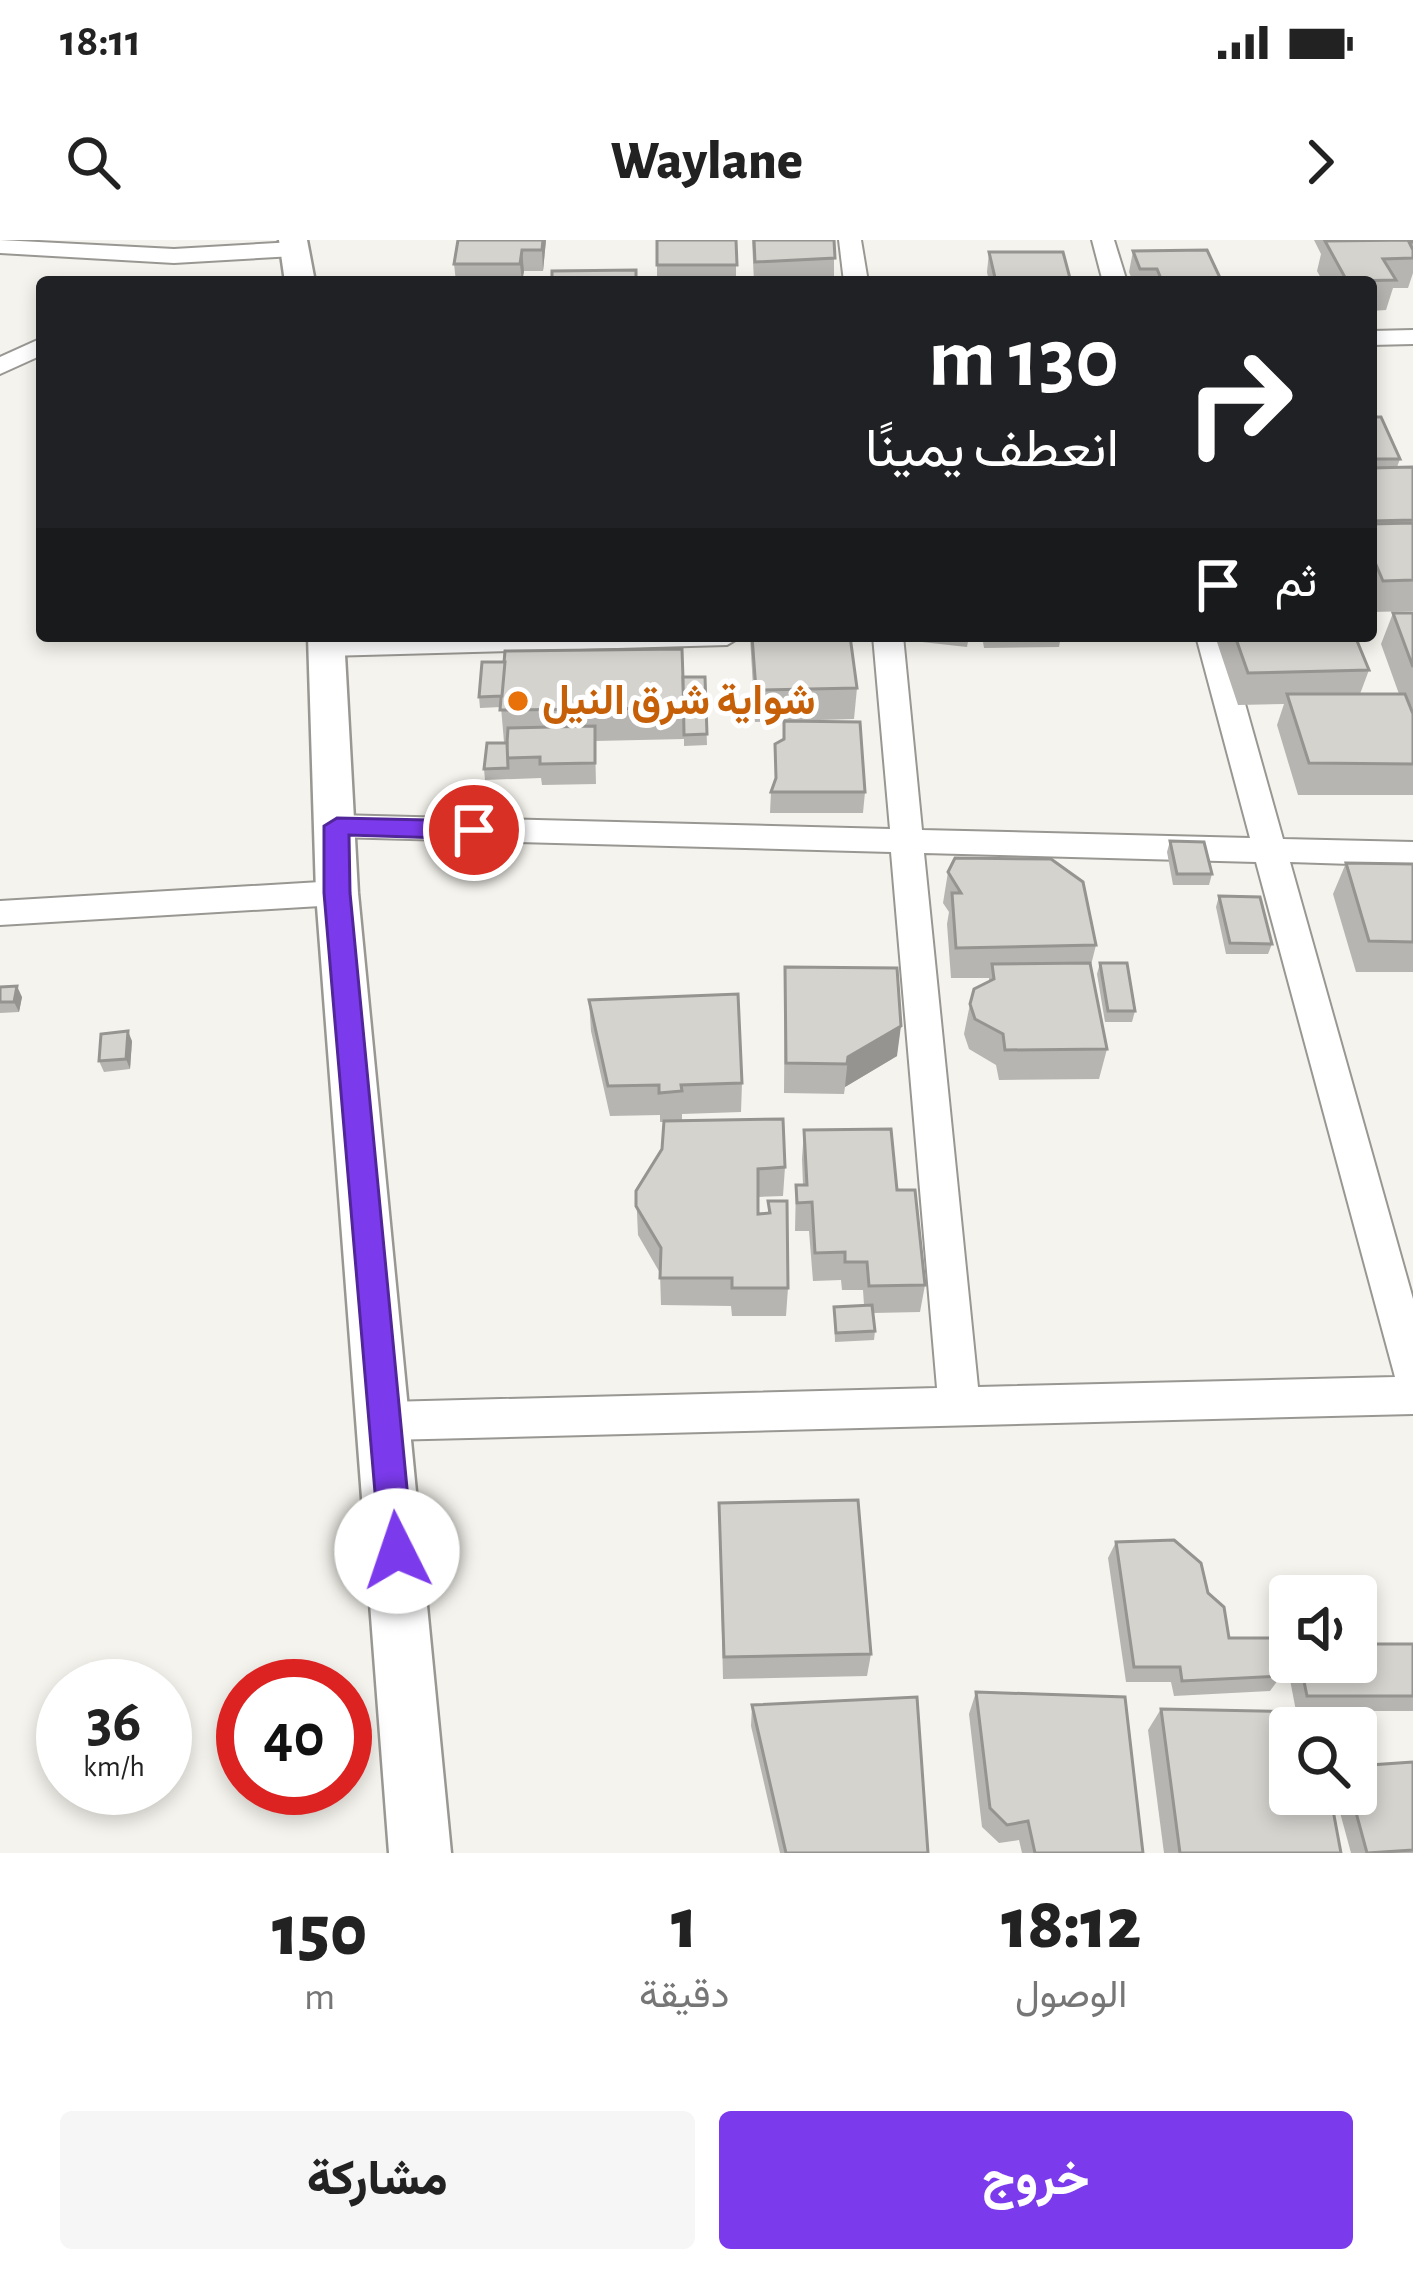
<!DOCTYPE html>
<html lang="ar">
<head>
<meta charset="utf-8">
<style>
	body { margin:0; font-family:"Alegreya Sans",Vazirmatn,sans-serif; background:#f6f6f6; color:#222; direction:rtl; height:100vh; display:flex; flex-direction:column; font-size:45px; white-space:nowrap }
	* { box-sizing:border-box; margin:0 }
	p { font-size:39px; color:#767676 }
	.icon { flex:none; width:66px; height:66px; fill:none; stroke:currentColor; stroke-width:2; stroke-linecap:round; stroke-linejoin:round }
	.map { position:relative; height:1613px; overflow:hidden; direction:ltr }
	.details { display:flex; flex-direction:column; background:#fff; flex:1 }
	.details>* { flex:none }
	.banner { position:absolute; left:36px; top:36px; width:1341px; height:366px; border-radius:12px; box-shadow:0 6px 18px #0003; direction:rtl; background:#202124; color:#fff; overflow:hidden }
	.buttons { position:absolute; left:1269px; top:1335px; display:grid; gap:24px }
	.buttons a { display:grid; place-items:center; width:108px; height:108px; border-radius:12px; background:#fff; box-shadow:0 6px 18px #0003; font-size:60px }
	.speed { position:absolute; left:36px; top:1419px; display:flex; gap:24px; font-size:60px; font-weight:700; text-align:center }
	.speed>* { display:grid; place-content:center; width:156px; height:156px; border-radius:50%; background:#fff; box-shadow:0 6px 18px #0003; line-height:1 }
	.speed small { font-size:30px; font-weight:400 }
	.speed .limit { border:18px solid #d22; background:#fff; color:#111 }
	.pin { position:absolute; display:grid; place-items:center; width:102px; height:102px; color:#fff; margin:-51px; border:6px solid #fff; border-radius:50%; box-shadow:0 3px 12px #0007 }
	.me { position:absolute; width:132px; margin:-66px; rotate:356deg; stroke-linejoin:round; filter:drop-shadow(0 0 9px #0008) }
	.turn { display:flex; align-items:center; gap:42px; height:252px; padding:0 60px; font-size:54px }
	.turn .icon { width:156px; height:156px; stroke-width:2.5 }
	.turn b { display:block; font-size:84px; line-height:102px }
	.then { display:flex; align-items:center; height:114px; padding:0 60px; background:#0003; gap:24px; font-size:45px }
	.eta { display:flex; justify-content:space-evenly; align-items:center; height:204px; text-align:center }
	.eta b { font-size:72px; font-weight:800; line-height:84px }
	.cta { display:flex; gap:24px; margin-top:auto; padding:24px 60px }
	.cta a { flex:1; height:138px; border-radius:12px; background:#7c3aed; color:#fff; font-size:48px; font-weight:800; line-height:138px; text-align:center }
	.cta a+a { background:#f6f6f6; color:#222 }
	.status { display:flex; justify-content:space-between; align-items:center; height:84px; padding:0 60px; background:#fff; direction:ltr }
	.status svg { height:33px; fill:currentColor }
	header { display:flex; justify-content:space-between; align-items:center; height:156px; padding:0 60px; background:#fff; font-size:54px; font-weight:800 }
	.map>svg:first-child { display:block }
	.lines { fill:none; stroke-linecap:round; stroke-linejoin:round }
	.minor-casing { stroke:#999792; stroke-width:4 }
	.tertiary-casing { stroke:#999792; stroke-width:5 }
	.minor { fill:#fff; fill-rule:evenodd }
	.tertiary { fill:#fff; fill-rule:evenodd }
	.wall { fill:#b7b5b1 }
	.shaded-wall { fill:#959490 }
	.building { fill:#d5d3ce; stroke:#959490; stroke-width:3 }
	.route { fill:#7c3aed; stroke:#51269a; stroke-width:3 }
	.food-dot { fill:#e8710a; stroke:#fff; stroke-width:4.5 }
	.labels { text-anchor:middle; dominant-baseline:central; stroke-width:10; stroke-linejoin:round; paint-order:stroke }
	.food-label { font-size:42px; font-weight:bold; fill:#c56008; stroke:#fff; text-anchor:start }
</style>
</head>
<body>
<div class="status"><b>18:11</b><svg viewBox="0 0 49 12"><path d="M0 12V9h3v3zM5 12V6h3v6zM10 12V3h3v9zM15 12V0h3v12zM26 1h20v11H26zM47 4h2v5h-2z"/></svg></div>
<header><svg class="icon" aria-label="forward" viewBox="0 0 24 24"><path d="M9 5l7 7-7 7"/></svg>Waylane<svg class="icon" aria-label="search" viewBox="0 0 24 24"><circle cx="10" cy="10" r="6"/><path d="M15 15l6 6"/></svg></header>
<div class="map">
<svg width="1413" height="1613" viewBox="0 0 1413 1613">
	<rect width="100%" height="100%" fill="#f4f3ed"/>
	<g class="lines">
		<g class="minor-casing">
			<g id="minor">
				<polygon points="0,0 174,9 294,2 305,9 294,16 174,23 0,13"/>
				<polygon points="839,0 861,0 868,42 844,42"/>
				<polygon points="1092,0 1114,0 1127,42 1103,42"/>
				<polygon points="1413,90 1413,104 1371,105 1371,91"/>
				<polygon points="42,98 42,115 0,134 0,117"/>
				<polygon points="387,396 742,396 727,405 327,416 312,407 327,398"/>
				<path d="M873 396H903L922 590 1250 598 1196 396H1226L1283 599 1413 602V626L1290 622 1413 1059V1174L387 1200 372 1195 366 1181 372 1167 387 1162 937 1148 891 612 337 597 321 586 337 575 890 589ZM924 613 1256 622 1395 1137 978 1147Z"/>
				<polygon points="337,641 354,653 337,665 0,685 0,661"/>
			</g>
		</g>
		<g class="tertiary-casing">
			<g id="tertiary">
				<polygon points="279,0 307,0 315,42 285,42"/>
				<polygon points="308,396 344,396 358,653 451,1613 389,1613 316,653"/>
			</g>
		</g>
		<use href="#minor" class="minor"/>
		<use href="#tertiary" class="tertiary"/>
	</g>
	<g class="wall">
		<polygon points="546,0 543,31 524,31 522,42 456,42 454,24"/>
		<rect x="657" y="0" width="79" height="42"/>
		<polygon points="752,0 834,0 834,39 754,42"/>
		<polygon points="1314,0 1413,0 1413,33 1408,48 1393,48 1386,70 1371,71 1371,42 1323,42 1317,31 1321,14"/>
		<polygon points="1133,11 1222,42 1133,42 1129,32"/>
		<polygon points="989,12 1071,42 989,42 987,32"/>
		<polygon points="1371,177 1400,219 1397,227 1413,227 1413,371 1372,372 1371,369"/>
		<polygon points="1393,373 1413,373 1413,555 1298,555 1277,485 1284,464 1238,465 1217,402 1219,396 1355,396 1369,430 1360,454 1399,454 1381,404"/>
		<polygon points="750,396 850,396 857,448 854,479 755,482"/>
		<polygon points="922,396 969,396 967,407 922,402"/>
		<polygon points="982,396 1061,396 1059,407 984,408"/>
		<polygon points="683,437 705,437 707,505 684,506 684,499 595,501 596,544 542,545 541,538 485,540 484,529 507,502 504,502 501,467 480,468 479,457"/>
		<polygon points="784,481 865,552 863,573 770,573 771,552 775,543 775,504 783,500"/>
		<polygon points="1170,601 1212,634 1209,645 1173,645 1167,612"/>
		<polygon points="1346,623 1413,624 1413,732 1356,732 1333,654"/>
		<polygon points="948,632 1096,705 1091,725 1107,809 1099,839 999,840 996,825 969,809 964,794 970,764 989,742 989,738 951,738 947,684 949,672 943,663"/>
		<polygon points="1219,656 1272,704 1268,714 1226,714 1216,667"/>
		<polygon points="1100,723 1135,771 1132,782 1105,782 1097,734"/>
		<polygon points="785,727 897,816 845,847 844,854 784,853"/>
		<polygon points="0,747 22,757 19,772 0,773"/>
		<polygon points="589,760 742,843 741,872 682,874 682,881 785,927 783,956 758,957 758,974 768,973 768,961 788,1048 786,1076 732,1076 731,1066 661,1065 660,1033 638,995 636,951 662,909 664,882 660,882 660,875 610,876 591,791"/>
		<polygon points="132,801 130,829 104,832 99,821"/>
		<polygon points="804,890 897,950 925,1045 920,1072 873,1073 875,1091 874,1100 835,1102 834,1067 864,1065 863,1050 842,1050 841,1040 813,1041 809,991 795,991 796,945 803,945 802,919"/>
		<polygon points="719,1263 871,1414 867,1436 723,1439"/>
		<polygon points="1116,1302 1208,1353 1229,1398 1281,1436 1270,1451 1174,1456 1171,1442 1126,1442 1108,1318"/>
		<polygon points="1413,1404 1413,1471 1296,1471 1286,1419 1290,1413 1290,1422 1356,1422"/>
		<polygon points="976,1452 1143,1613 1022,1613 1019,1600 999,1603 982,1587 969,1474"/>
		<polygon points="752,1465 928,1613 780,1613 751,1486"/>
		<polygon points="1161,1469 1341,1613 1164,1613 1148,1490"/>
		<polygon points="1413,1522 1413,1613 1351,1613 1335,1554 1356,1554"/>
	</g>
	<g class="shaded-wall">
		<polygon points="543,0 546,0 543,31 542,10"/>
		<polygon points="522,10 524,31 522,42 520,24"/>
		<polygon points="17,746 22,757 19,772 14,762"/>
		<polygon points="901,786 897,816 845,847 848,817"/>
		<polygon points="128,791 132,801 130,829 126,819"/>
	</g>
	<g class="building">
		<polygon points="458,0 543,0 542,10 522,10 520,24 454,24"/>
		<polygon points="657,0 736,0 737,25 657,25"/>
		<polygon points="754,0 834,0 835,18 755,22"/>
		<polygon points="1413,0 1413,2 1409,2 1413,10 1413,18 1383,19 1396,40 1347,41 1325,1"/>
		<polygon points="1207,10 1222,42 1162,41 1157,29 1140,29 1133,11"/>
		<polygon points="989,12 1063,12 1071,42 996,42"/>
		<polygon points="636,30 636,42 552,42 552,31"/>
		<polygon points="1371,177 1381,177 1400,219 1371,219"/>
		<polygon points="1413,227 1413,280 1371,281 1371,228"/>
		<polygon points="1413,283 1413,340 1383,341 1371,313 1371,284"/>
		<polygon points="1393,373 1413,373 1413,427"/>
		<polygon points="752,396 850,396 857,448 756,450"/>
		<polygon points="1235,396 1355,396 1369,430 1248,433"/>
		<polygon points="682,409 684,468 500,470 505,411"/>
		<polygon points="482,422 505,422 502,456 479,457"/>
		<polygon points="683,437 705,437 707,494 684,495"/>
		<polygon points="1287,454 1405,454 1413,474 1413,524 1309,523"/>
		<polygon points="784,481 860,482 865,552 771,552 776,538 775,504 784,499"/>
		<polygon points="595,486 595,523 540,524 540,517 506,518 508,488"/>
		<polygon points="487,503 507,503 508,528 484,529"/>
		<polygon points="1170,601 1204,602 1212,634 1177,634"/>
		<polygon points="955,618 1051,619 1083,642 1096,705 956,708 952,653 961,653 948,632"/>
		<polygon points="1346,623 1413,624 1413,702 1369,701"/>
		<polygon points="1219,656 1260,657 1272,704 1230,703"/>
		<polygon points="1090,723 1107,809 1005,810 1003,794 975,779 970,764 974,749 994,739 992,724"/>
		<polygon points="1100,723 1127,723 1135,771 1108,771"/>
		<polygon points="785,727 897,728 901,786 848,817 847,824 786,823"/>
		<polygon points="17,746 14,762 0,762 0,747"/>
		<polygon points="738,754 742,843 681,845 682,851 659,853 659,845 608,846 589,760"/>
		<polygon points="128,791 126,819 99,821 101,794"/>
		<polygon points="783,879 785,927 758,929 758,974 770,973 768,961 787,961 788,1048 732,1048 732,1038 660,1038 661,1008 636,966 636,951 662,909 664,881"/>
		<polygon points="891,889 897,950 915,950 925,1045 869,1046 867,1022 845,1022 845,1012 815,1013 812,962 797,963 796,945 807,945 804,890"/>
		<polygon points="872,1065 875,1091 836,1093 834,1067"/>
		<polygon points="858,1260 871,1414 724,1417 719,1263"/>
		<polygon points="1174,1300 1201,1323 1208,1353 1224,1367 1229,1398 1274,1398 1281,1436 1182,1441 1180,1427 1134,1427 1116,1302"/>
		<polygon points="1356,1404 1413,1404 1413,1456 1307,1456 1300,1422 1356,1422"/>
		<polygon points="976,1452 1125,1457 1143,1613 1035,1613 1028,1581 1007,1585 990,1568"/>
		<polygon points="917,1457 928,1613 786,1613 752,1465"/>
		<polygon points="1161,1469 1314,1472 1317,1488 1290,1488 1290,1554 1330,1554 1341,1613 1180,1613"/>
		<polygon points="1413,1522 1413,1610 1367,1613 1351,1554 1356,1554 1356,1526"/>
	</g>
	<polygon class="route" points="337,578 474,581 486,590 474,599 349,595 350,653 413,1311 408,1322 397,1327 385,1322 380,1311 324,653 324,586"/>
	<circle class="food-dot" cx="518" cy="461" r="12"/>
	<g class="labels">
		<g class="food-label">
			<text x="542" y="461">شواية شرق النيل</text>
		</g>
	</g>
</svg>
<div class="buttons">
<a><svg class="icon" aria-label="sound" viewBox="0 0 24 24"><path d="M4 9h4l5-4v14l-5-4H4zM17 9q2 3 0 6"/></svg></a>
<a><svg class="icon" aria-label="search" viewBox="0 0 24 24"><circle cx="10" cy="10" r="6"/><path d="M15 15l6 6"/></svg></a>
</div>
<div class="speed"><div>36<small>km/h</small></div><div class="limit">40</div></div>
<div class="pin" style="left:474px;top:590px;background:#d93025"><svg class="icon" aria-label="arrive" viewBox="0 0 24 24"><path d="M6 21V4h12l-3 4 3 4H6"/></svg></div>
<svg class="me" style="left:397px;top:1311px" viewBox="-20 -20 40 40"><circle r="19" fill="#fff"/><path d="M0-13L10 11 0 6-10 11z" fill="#7c3aed"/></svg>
<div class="banner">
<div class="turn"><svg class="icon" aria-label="right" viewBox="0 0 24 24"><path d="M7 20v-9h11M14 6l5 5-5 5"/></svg><div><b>130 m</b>انعطف يمينًا</div></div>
<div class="then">ثم<svg class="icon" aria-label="arrive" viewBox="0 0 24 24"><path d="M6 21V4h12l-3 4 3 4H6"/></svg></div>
</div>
</div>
<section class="details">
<div class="eta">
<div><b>18:12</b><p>الوصول</p></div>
<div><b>1</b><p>دقيقة</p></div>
<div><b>150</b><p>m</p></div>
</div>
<div class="cta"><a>خروج</a><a>مشاركة</a></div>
</section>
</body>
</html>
